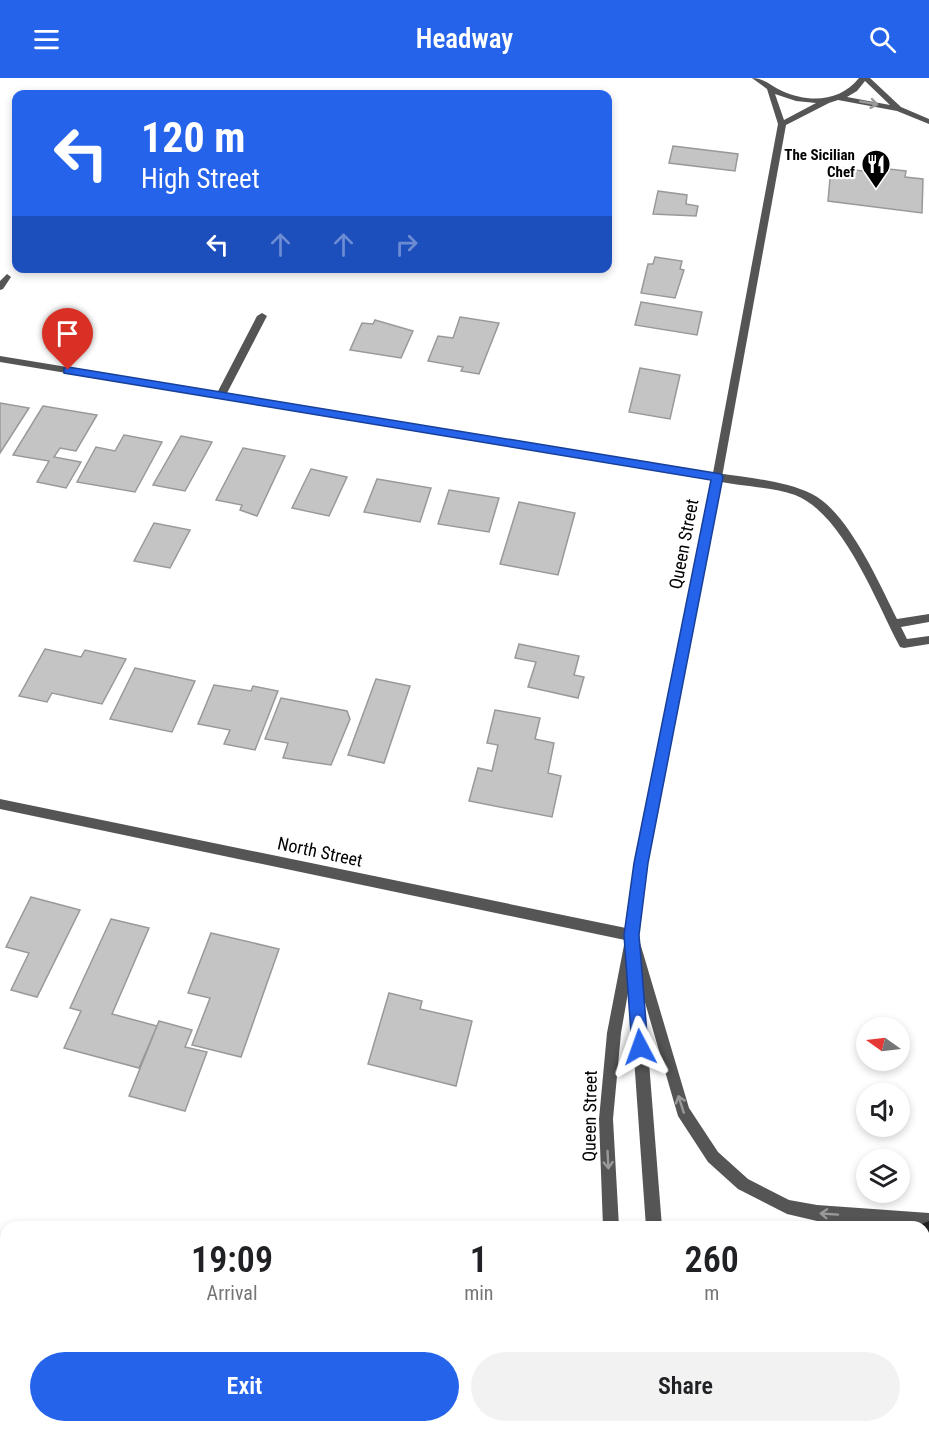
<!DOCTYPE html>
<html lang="en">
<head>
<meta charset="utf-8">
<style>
  body { margin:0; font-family:"Roboto Condensed",sans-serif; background:#f2f2f2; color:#202124; height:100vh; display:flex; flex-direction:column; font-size:22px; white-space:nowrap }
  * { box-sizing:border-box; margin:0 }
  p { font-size:20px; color:#757577 }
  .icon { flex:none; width:33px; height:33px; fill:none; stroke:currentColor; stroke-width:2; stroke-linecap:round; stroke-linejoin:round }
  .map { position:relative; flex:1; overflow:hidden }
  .sheet { position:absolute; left:0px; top:1143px; width:930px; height:212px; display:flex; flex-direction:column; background:#fff; border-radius:18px 18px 0 0; box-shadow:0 3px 9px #0003 }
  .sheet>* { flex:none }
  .top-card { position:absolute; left:12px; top:12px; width:600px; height:183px; border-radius:12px; box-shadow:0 3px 9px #0003; background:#2563eb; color:#fff; overflow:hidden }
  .needle { width:39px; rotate:284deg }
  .tools { position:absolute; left:856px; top:939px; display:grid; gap:12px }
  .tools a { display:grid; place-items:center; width:54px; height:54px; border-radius:50%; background:#fff; box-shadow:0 3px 9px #0003; font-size:30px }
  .pin { position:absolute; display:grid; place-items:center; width:51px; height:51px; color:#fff; margin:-62px -26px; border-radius:50% 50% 50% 0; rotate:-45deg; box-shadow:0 0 6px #0007 }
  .pin .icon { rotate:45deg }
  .me { position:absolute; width:66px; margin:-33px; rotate:356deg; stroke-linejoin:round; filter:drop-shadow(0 0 4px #0008) }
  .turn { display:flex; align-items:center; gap:21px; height:126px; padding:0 30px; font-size:27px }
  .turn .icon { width:78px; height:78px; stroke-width:2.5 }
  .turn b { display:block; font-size:42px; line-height:51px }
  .lanes { display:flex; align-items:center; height:57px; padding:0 30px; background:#0003; justify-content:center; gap:30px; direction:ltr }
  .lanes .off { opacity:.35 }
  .eta { display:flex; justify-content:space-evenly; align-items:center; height:102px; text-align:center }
  .eta b { font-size:36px; font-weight:600; line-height:42px }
  .primary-button { display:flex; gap:12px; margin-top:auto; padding:12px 30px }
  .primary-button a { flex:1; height:69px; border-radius:36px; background:#2563eb; color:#fff; font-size:24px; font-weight:600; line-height:69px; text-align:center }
  .primary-button a+a { background:#f2f2f2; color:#202124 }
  header { display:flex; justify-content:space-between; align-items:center; height:78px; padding:0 30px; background:#2563eb; color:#fff; font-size:27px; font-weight:600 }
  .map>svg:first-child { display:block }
  .building { fill:#c4c4c4; stroke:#999; stroke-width:1.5 }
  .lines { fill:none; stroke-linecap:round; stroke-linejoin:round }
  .path { stroke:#777; stroke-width:4.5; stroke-dasharray:1.5 4; stroke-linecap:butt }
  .lane { fill:#555; fill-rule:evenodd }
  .street { fill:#555; fill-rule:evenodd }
  .secondary { fill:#222; fill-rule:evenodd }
  .highway { fill:#000; fill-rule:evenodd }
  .oneway { stroke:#999 }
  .route { fill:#2563eb; stroke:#184099; stroke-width:1.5 }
  .labels { text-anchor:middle; stroke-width:4.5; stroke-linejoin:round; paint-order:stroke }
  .far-poi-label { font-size:15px; font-weight:bold; fill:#000; stroke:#fff; text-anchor:end }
  .street-label { font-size:18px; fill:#000; stroke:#fff }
</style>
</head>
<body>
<header><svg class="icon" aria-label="menu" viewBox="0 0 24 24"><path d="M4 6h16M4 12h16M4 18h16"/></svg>Headway<svg class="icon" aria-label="search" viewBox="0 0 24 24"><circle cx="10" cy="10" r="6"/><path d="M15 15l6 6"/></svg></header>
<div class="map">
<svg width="929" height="1354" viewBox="0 0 929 1354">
  <rect width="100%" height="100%" fill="#fff"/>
  <!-- building -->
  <path class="building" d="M673,68l65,8 -3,17 -66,-8z
    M831,89l48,6 1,-5 26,3 -1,6 18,2 -1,34 -94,-12z
    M658,113l29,4 -1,9 12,2 -2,10 -43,-2z
    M655,179l27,4 -2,8 4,1 -9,28 -34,-5 7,-29h5z
    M641,224l61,10 -5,23 -62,-10z
    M460,239l39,6 -20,51 -18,-3 2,-4 -35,-6 10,-25 15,2z
    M375,242l38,11 -12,27 -51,-8 12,-27 11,1z
    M640,290l40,7 -10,44 -41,-7z
    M0,325l29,5 -29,45z
    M43,328l54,9 -21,36 -16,-3 -6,9 27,5 -15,26 -29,-6 12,-21 -36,-6z
    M124,357l38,7 -27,50 -58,-10 19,-35 19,4z
    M181,358l31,6 -27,49 -32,-6z
    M243,370l42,8 -28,60 -17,-6 2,-5 -26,-5z
    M311,391l36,8 -18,39 -37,-8z
    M377,401l54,9 -11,34 -56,-10z
    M449,412l50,8 -10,34 -51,-8z
    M519,424l56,11 -17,62 -58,-11z
    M154,445l36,7 -20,38 -36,-7z
    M519,566l60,12 -5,19 10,2 -6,21 -50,-11 8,-25 -21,-4z
    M45,571l36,8 4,-7 41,9 -24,45 -50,-11 -5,9 -28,-6z
    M135,590l60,13 -23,51 -62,-13z
    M376,601l34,7 -26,77 -36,-8z
    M214,607l37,6 2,-5 25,5 -23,59 -31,-6 6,-14 -32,-6z
    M281,620l66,13 3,8 -19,46 -48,-7 5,-15 -23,-4z
    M495,632l45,8 -5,21 19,4 -6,30 13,3 -9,41 -83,-16 9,-33 14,3 6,-26 -11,-2z
    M31,819l49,13 -43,87 -26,-7 18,-37 -23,-6z
    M111,841l38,9 -37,86 45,12 -18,42 -75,-20 17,-37 -11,-3z
    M211,855l68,16 -38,108 -49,-12 18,-47 -22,-5z
    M389,915l33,8 -2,8 52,12 -16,65 -88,-22z
    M159,943l33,9 -7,17 22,5 -22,59 -56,-15z"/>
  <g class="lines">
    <!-- path -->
    <path class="path" d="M741,1149l11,-4"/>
    <!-- lane -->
    <path class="lane" d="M7,196l4,3 -8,12 -3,1v-9z
      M262,235l5,3 -41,79 -5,3 -3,-1 -2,-2 41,-79z
      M717,395c31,5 66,7 95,21 36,18 67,89 85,125l32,-5v8l-28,5 6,12 22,-3v8l-25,4 -4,-1c-23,-43 -57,-134 -105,-152 -26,-9 -55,-8 -82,-15l-1,-3z"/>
    <!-- street -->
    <path class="street" d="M752,0c12,0 19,8 30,13 27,12 58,11 77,-13h11l31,29 28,12v5l-32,-13 -59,-11 -9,3 -43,22 -64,352 -75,386 -9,73 51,172 29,44 30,27 41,21 28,5 112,8v16l-112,-8 -30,-7 -49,-25 -30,-27 -30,-46 -34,-117 18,228h-16l-17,-240 -8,46 -8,86 6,108h-16l-4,-108 8,-86 18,-93 -625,-131v-10l626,129 9,-65 76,-383 -711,-118v-6l713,117 65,-349 -11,-35zM865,3l25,24 -43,-8 10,-6zM775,16l21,7 20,2 -32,17z"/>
    <!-- secondary -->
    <path class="secondary" d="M929,1143v16l-5,1v-11h-6l1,-2z
      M929,1227v16l-5,2v-16z
      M381,1348h27l-3,6h-26z
      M626,1348h25l-3,6h-24z"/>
    <!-- highway -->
    <path class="highway" d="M672,1348h24l2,6h-24z"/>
  </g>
  <!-- one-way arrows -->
  <defs><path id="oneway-shaft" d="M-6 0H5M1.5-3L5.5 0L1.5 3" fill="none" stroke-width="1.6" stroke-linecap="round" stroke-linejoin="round" transform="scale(1.5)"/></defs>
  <g class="oneway">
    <use href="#oneway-shaft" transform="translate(869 25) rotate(10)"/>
    <use href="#oneway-shaft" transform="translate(681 1026) rotate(-108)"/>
    <use href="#oneway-shaft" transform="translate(608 1082) rotate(87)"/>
    <use href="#oneway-shaft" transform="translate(829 1136) rotate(-176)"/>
  </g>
  <!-- route -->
  <path class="route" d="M68,289l653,107 2,3 -75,386 -9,72 9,112 -2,6 -6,2 -6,-2 -2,-6 -8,-112 10,-72 77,-383 -647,-107v-5z"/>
  <!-- icons -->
  <defs>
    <g id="restaurant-pin" transform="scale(1.5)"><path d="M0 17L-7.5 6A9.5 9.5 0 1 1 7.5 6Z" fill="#000" stroke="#fff"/><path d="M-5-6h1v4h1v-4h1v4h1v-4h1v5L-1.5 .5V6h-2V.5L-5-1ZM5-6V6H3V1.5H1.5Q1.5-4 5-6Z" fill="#fff"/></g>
  </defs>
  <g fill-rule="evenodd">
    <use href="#restaurant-pin" x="876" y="86"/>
  </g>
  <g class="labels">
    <!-- far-poi labels -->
    <g class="far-poi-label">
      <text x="855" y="82">The Sicilian<tspan x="855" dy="17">Chef</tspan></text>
    </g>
    <!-- street labels -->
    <g class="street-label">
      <text transform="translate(684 466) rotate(-79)" y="6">Queen Street</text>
      <text transform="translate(320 774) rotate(12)" y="6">North Street</text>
      <text transform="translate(590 1038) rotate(-89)" y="6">Queen Street</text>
    </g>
  </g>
</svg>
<div class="tools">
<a><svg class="needle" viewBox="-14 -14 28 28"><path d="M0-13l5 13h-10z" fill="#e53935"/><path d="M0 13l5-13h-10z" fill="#757577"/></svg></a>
<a><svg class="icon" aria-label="sound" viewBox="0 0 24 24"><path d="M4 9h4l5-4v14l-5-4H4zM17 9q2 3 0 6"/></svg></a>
<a><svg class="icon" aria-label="layers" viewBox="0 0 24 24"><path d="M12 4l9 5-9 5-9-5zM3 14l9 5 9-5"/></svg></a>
</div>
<div class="pin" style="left:68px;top:292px;background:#d93025"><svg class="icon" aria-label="arrive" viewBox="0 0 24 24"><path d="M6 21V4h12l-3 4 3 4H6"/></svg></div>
<svg class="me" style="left:640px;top:969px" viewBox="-20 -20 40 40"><path d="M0-17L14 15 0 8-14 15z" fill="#2563eb" stroke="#fff" stroke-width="4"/></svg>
<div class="top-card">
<div class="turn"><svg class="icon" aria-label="left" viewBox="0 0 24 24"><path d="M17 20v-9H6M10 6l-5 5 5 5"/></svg><div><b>120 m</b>High Street</div></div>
<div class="lanes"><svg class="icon" aria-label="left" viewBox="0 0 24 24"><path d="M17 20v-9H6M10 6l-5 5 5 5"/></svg><svg class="icon off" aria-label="ahead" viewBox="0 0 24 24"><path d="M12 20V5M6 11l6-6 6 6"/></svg><svg class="icon off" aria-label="ahead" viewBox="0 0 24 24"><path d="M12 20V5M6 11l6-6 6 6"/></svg><svg class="icon off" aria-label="right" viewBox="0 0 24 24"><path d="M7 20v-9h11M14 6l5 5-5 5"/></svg></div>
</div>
<section class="sheet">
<div class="eta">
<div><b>19:09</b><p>Arrival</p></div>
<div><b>1</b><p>min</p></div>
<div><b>260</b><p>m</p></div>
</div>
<div class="primary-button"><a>Exit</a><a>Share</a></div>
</section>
</div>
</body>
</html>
